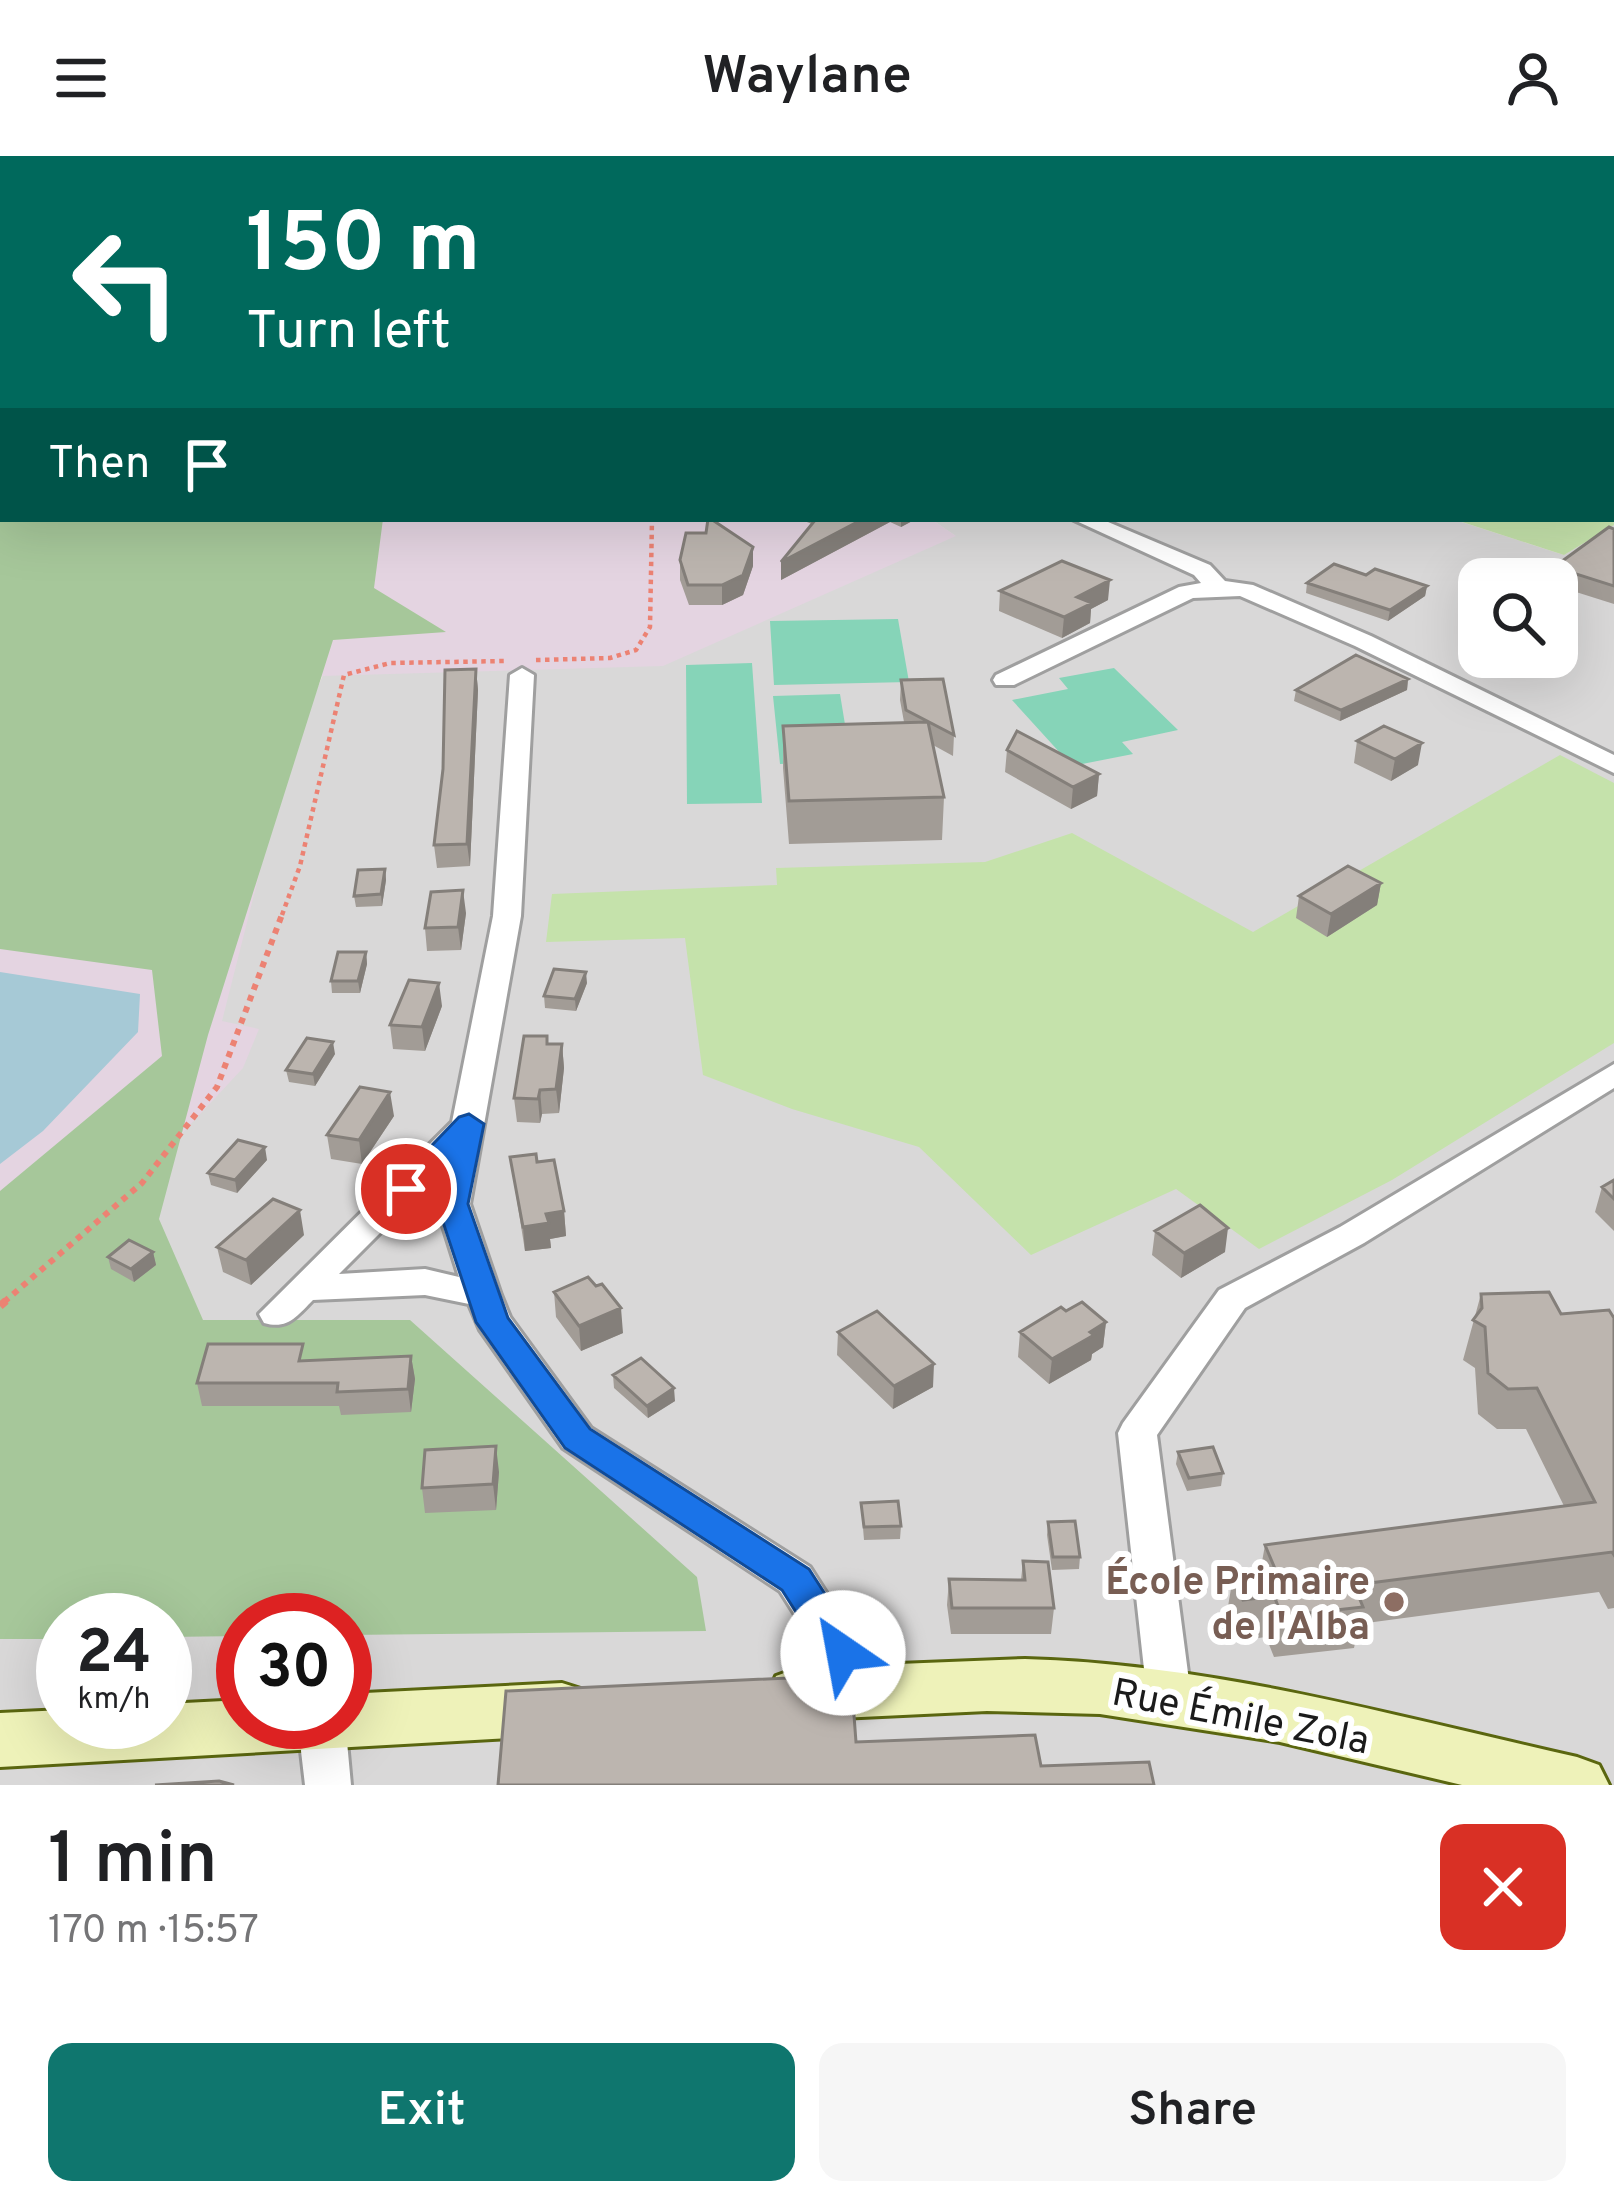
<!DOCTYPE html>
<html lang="en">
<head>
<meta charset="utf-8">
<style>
  body { margin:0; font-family:Overpass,sans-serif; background:#f6f6f6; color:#202124; height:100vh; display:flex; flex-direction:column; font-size:45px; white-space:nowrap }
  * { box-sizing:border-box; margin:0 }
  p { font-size:39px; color:#757577 }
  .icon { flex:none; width:66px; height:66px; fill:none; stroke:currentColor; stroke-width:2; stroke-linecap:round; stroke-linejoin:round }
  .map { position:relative; height:1629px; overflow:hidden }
  .sheet { display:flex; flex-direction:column; background:#fff; flex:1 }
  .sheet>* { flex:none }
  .banner { position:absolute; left:0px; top:0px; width:1614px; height:366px; box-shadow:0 12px 48px #0002; background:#00695c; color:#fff; overflow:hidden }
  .tools { position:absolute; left:1458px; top:402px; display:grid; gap:24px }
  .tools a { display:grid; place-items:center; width:120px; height:120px; border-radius:24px; background:#fff; box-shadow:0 12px 48px #0002; font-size:60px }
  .speed { position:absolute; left:36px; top:1437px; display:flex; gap:24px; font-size:60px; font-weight:700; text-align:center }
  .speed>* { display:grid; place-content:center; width:156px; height:156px; border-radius:50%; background:#fff; box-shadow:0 12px 48px #0002; line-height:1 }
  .speed small { font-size:30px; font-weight:400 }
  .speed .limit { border:18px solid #d22; background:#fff; color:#111 }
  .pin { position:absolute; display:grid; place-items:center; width:102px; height:102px; color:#fff; margin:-51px; border:6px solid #fff; border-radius:50%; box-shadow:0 3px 12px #0007 }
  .me { position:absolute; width:132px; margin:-66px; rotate:327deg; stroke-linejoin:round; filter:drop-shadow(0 0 9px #0008) }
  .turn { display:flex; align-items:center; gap:42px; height:252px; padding:0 48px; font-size:54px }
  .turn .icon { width:156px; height:156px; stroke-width:2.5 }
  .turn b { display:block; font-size:84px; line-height:102px }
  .then { display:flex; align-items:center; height:114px; padding:0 48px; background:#0003; gap:24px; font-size:45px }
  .round { display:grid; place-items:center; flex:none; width:126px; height:126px; border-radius:24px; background:#f6f6f6 }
  .summary { display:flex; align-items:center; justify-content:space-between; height:204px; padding:0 48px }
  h1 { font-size:72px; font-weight:600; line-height:90px }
  .action { display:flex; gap:24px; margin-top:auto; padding:24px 48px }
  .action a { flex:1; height:138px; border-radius:24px; background:#0f766e; color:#fff; font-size:48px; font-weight:600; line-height:138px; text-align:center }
  .action a+a { background:#f6f6f6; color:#202124 }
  header { display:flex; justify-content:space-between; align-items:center; height:156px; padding:0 48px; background:#fff; font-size:54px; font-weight:600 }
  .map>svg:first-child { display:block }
  .residential { fill:#d9d8d8; fill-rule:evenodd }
  .industrial { fill:#e4d4e1 }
  .grass { fill:#c5e2ab }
  .forest { fill:#a6c79a }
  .pitch { fill:#86d4b8 }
  .water { fill:#a6c9d6 }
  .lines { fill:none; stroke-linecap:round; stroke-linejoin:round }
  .lane-casing { stroke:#9f9f9f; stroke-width:6 }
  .street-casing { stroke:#9f9f9f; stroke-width:6 }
  .secondary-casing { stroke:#5a660f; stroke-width:6 }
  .path-far2 { stroke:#ec8273; stroke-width:4.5; stroke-dasharray:4.5 4.5; stroke-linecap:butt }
  .path-far1 { stroke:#ec8273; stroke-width:6; stroke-dasharray:6 6; stroke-linecap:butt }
  .path { stroke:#ec8273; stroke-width:8; stroke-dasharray:8 8; stroke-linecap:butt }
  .lane { fill:#fff; fill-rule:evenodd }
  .street { fill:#fff; fill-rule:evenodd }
  .secondary { fill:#eef2b9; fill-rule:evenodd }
  .wall { fill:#a29c96 }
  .shaded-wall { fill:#847f7a }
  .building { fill:#bcb5af; stroke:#847f7a; stroke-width:3 }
  .route { fill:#1a73e8; stroke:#114b97; stroke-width:3 }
  .education-dot { fill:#8d6e63; stroke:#fff; stroke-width:4.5 }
  .labels { text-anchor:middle; stroke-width:12; stroke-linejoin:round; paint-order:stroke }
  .near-education-label { font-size:39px; font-weight:bold; fill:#785e54; stroke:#fff; text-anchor:end }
  .near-street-label { font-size:39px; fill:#1b1b1b; stroke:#fff }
</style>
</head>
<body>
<header><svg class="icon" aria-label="menu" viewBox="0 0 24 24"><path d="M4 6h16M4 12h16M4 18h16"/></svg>Waylane<svg class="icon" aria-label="person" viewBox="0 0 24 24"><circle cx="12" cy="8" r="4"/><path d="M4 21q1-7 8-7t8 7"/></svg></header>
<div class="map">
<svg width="1614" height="1629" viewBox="0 0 1614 1629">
  <rect width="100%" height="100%" fill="#ece9e1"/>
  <!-- residential -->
  <path class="residential" d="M931,363h521l112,36 50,-30v1260h-1614v-529l145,-158 180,-428 629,-135zM1479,423h78v78h-78zM63,1464h102v102h-102zM243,1464h102v102h-102z"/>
  <!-- industrial -->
  <path class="industrial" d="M0,92l3,271h928l25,17 -293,130 -341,10 -32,77 -68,268 37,8 -16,39 -243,261z"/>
  <!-- grass -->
  <path class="grass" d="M1611,284l3,85 -50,30 -111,-36h158z
    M1560,599l54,28v260l-222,137 -133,69 -83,-60 -145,66 -112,-108 -127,-38 -89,-34 -18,-137 -139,4 6,-48 225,-9 -1,-17 209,-6 87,-29 181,99z"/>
  <!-- forest -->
  <path class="forest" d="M0,296l3,67h380l-9,69 72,44 -113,8 -125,395 -49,184 44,101h207l287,257 9,54 -361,4v-15h-102v16l-78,1v-17h-102v19h-63v-448l162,-135 -10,-86 -152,-21z"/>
  <!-- pitch -->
  <path class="pitch" d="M898,463l11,63 -135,3 -4,-64z
    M752,507l10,140 -75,1 -1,-139z
    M1114,512l64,62 -56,12 11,12 -61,12 -60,-66 56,-11 -9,-11z
    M840,538l11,67 -71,3 -7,-68z"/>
  <!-- water -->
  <path class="water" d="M0,0h761l25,3h-783v89z
    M0,816l140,22 -2,38 -95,99 -43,33z"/>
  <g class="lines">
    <!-- lane casing -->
    <g class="lane-casing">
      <path id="lane" d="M0,124l3,1v6l-3,-1z
        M0,175h3v6h-3z"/>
    </g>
    <!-- street casing -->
    <g class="street-casing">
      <path id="street" d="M1072,363h29l109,46 15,16 28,4 118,51 243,119v18l-259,-127 -115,-50 -47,2 -179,87h-18l-3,-5 3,-5 183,-88 22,-4 -7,-8z
        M522,512l12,7 -13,241 -51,288 31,91 9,22 81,111 219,139 78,123 -7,13 -15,5 -15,-5 -71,-112 -217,-143 -83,-118 -11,-26 -44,-9 -112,5c-16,16 -25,30 -49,23l-5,-9 193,-192 41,-206 17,-241zM443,1014l-7,34 23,73 -34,-8 -86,5z
        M1614,908v24l-250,155 -119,65 -88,127 34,261 -7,13 -15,6 -15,-6 -7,-13 -29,-263 5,-10 96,-133 121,-63z
        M345,1564l6,65h-46l-4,-34 3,-29z"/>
    </g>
    <!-- secondary casing -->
    <g class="secondary-casing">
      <path id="secondary" d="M1025,1503c188,5 369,57 552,98l22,8 10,20h-147l-182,-43 -180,-28 -113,-3 -189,9 -22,-8 -8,-18 8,-18 22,-8z
        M562,1527l22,7 9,19 -9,19 -22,7 -562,32v-54l63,-3v12h102v-18l78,-4v22h102v-28z"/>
    </g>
    <!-- path-far2 -->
    <path class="path-far2" d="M536,504l74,-2 26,-8 14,-23 2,-108
      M282,759l18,-49 44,-191 46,-12 115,-2"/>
    <!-- path-far1 -->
    <path class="path-far1" d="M4,1146l138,-119 75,-96 66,-175"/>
    <!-- path -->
    <path class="path" d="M0,1150l8,-7"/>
    <!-- lane -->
    <use href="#lane" class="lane"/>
    <!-- street -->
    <use href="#street" class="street"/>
    <!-- secondary -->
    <use href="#secondary" class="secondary"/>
  </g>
  <!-- wall -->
  <path class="wall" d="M799,363h117l-15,8 -11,-5 -109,58 31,-56z
    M1614,373v75l-57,-18v-7h-5l2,-12z
    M753,391v19l-10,29 -21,10h-33l-9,-25v-20z
    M1366,419l61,11 -2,10 -37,25 -82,-28 1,-10z
    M1000,435l108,9 -17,9 -1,14 -28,15 -63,-27z
    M1485,501h57l-30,19 -29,-11z
    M476,513l2,21 -8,176 -33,2 -3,-23z
    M1408,523l-1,11 -67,31 -46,-20 2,-11z
    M901,524l53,55 -1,21 -20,-11 11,52 -2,43 -153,4 -6,-76v-42l121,-4 -4,-22z
    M1357,585l61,24 -27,16 -37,-18z
    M1007,594l92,24 -2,22 -26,13 -66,-37z
    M385,713l1,11 -4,26 -26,1 -2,-11z
    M1381,727l-4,22 -50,32 -31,-19 3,-22z
    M466,757l-5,37 -34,1 -2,-23z
    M366,796l1,12 -7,29h-28l-1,-12z
    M587,827l-11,28 -31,-3 -1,-12z
    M442,850l-17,45 -32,-2 -3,-24z
    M547,880l1,8h14l2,24 -5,45 -17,1 -2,9 -23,-1 -3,-24z
    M335,898l-20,32 -26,-4 -3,-12z
    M394,960l-32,48 -31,-5 -4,-24z
    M510,1001l27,5 27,49 2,25 -16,3 1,9 -26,3z
    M267,1004l-30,33 -26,-8 -3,-12z
    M1614,1024v51l-19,-19 7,-25z
    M1155,1075l70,21 -44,26 -29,-23z
    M304,1079l-53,50 -28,-13 -6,-25z
    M153,1096l3,13 -22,17 -23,-13 -3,-12z
    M554,1136l69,41 -42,18 -25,-34z
    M1481,1138l80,20 53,4v290l-6,1 -9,-17 -240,32 -5,24 -80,9 -8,-20 -30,4 -10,-23 7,-41 27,-4 5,-28 299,-39 -38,-77h-29l-19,-15 -3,-46 -12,-8z
    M1066,1155l40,11 -3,25 -11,7 -1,6 -42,24 -31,-27 2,-25z
    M838,1176l95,55 -40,22 -56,-54z
    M411,1200l4,23 -4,33 -70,3 -2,-9h-137l-5,-23 109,-22z
    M613,1219l62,26 -27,17 -34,-30z
    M1178,1296l45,21 -2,13 -34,5 -11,-27z
    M499,1316l-3,38 -71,3 -3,-25z
    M861,1347l40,23 -1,13 -36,1z
    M1048,1366l32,35 -1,12 -27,1 -5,-35z
    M1023,1405l31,47 -3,26h-100l-4,-29 2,-26 72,1z"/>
  <!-- shaded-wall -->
  <path class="shaded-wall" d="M863,363h27v3l-109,58v-18z
    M901,363h15l-15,8z
    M753,391v19l-10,29 -21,10v-20z
    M1110,424l-2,20 -17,9 -1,14 -28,15 2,-21 13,-20z
    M1427,430l-2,10 -37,25 2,-11z
    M1516,501h26l-30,19z
    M476,513l2,21 -8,176 -3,-22z
    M1408,523l-1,11 -67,31 1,-11z
    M1422,587l-4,22 -27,16 4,-22z
    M1099,618l-2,22 -26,13 2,-22z
    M385,713l1,11 -4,26 -1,-12z
    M1381,727l-4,22 -50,32 4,-23z
    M463,734l3,23 -5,37 -3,-23z
    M366,796l1,12 -7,29 -2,-12z
    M586,816l1,11 -11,28 -1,-12z
    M439,827l3,23 -17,45 -3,-24z
    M333,886l2,12 -20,32 -2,-12z
    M562,888l2,24 -5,45 -3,-24z
    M540,934l2,24 -2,9 -2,-24z
    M390,936l4,24 -32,48 -3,-24z
    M265,991l2,13 -30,33 -2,-13z
    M300,1054l4,25 -53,50 -5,-25z
    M564,1055l2,25 -16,3 1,9 -26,3 -2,-24 23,-13z
    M1228,1072l-3,24 -44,26 3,-25z
    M153,1096l3,13 -22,17 -3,-13z
    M621,1152l2,25 -42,18 -2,-25z
    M1106,1166l-3,25 -11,7 -1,6 -42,24 3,-25z
    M411,1200l4,23 -4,33 -3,-23z
    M934,1208l-1,23 -40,22 1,-23z
    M674,1232l1,13 -27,17 -1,-12z
    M496,1290l3,26 -3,38 -3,-26z"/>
  <!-- building -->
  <path class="building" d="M708,363h3l42,28 -10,28 -21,10h-34l-8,-25 6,-27h20z
    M816,363h47l-82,43z
    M1609,371l5,2v57l-60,-19z
    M1062,405l48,19 -33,17 15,6 -28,14 -64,-26z
    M1334,408l32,11 9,-6 52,17 -37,24 -83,-27z
    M1356,499l52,24 -67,31 -45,-20z
    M476,513l-9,175 -33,1 9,-76 2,-99z
    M943,523l11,56 -48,-25 -5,-30z
    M928,566l16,75 -155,4 -6,-75z
    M1384,570l38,17 -27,16 -38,-18z
    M1017,575l82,43 -26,13 -66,-37z
    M1348,710l33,17 -50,31 -32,-18z
    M385,713l-4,25 -27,2 4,-26z
    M463,734l-5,37 -33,1 6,-36z
    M338,796h28l-8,29h-27z
    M554,813l32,3 -11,27 -31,-3z
    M409,824l30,3 -17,44 -32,-2z
    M524,880h23v8h15l-6,45 -16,1 -2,9 -24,-1z
    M307,882l26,4 -20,32 -27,-4z
    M360,931l30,5 -31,48 -32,-5z
    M238,984l27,7 -30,33 -27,-7z
    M536,998l1,8 17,-2 10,51 -18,3 3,9 -26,4 -13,-70z
    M1614,1024v19l-12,-12z
    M273,1043l27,11 -54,50 -29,-13z
    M1200,1049l28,23 -44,25 -29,-22z
    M129,1084l24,12 -22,17 -23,-12z
    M588,1121l8,9 6,-2 19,24 -42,18 -25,-34z
    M1549,1136l12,22 48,-4 5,8v237l-2,-3 -258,33 9,22 -81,9 -8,-20 -31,4 -10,-23 43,-6 -11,-26 330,-43 -58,-114 -29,1 -20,-16 -3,-46 -12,-7 9,-12 -1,-14z
    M1082,1146l24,20 -16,10 4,3 -42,24 -32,-27 41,-25 5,4z
    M877,1155l57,53 -40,22 -56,-54z
    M208,1188h95l-4,17 112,-5 -3,33 -71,3 1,-9h-141z
    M641,1202l33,30 -27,18 -34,-31z
    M496,1290l-3,38 -71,4 3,-38z
    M1213,1291l10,26 -34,5 -11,-26z
    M898,1345l3,25 -37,1 -3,-24z
    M1075,1365l5,36h-27l-5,-35z
    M1023,1405l25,1 6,46h-102l-3,-29 76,1z
    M851,1519l5,67 179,-7 6,31 108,-4 5,23h-656l8,-94z
    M219,1625l15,4h-79z"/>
  <!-- route -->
  <path class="route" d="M469,958l15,10 -16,80 40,114 82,111 219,140 47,73 6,11 -6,11 -13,5 -14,-5 -47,-74 -217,-142 -89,-126 -39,-118 8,-37 -28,29h-22l-5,-7 69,-72z"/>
  <!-- markers -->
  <circle class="education-dot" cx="1394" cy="1446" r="12"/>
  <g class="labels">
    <!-- near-education labels -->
    <g class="near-education-label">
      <text x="1370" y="1438">École Primaire<tspan x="1370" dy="45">de l'Alba</tspan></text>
    </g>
    <!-- near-street labels -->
    <g class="near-street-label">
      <text transform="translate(1241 1559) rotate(11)" y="14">Rue Émile Zola</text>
    </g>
  </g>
</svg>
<div class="tools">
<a><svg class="icon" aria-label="search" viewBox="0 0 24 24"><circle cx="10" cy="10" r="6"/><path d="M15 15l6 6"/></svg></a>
</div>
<div class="speed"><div>24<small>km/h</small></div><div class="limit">30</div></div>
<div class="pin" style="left:406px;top:1033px;background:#d93025"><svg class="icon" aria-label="arrive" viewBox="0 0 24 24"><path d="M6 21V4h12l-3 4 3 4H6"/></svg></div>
<svg class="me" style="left:843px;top:1497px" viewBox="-20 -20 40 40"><circle r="19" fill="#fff"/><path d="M0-13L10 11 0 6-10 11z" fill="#1a73e8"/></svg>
<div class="banner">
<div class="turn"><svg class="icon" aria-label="left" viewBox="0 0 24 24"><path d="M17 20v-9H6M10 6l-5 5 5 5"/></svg><div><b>150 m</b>Turn left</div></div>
<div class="then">Then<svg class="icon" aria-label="arrive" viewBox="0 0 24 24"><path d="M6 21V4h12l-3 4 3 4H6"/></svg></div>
</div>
</div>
<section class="sheet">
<div class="summary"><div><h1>1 min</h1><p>170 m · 15:57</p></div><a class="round" style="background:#d93025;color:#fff"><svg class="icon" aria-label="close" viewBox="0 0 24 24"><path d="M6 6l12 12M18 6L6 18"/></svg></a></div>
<div class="action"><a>Exit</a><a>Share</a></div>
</section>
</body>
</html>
